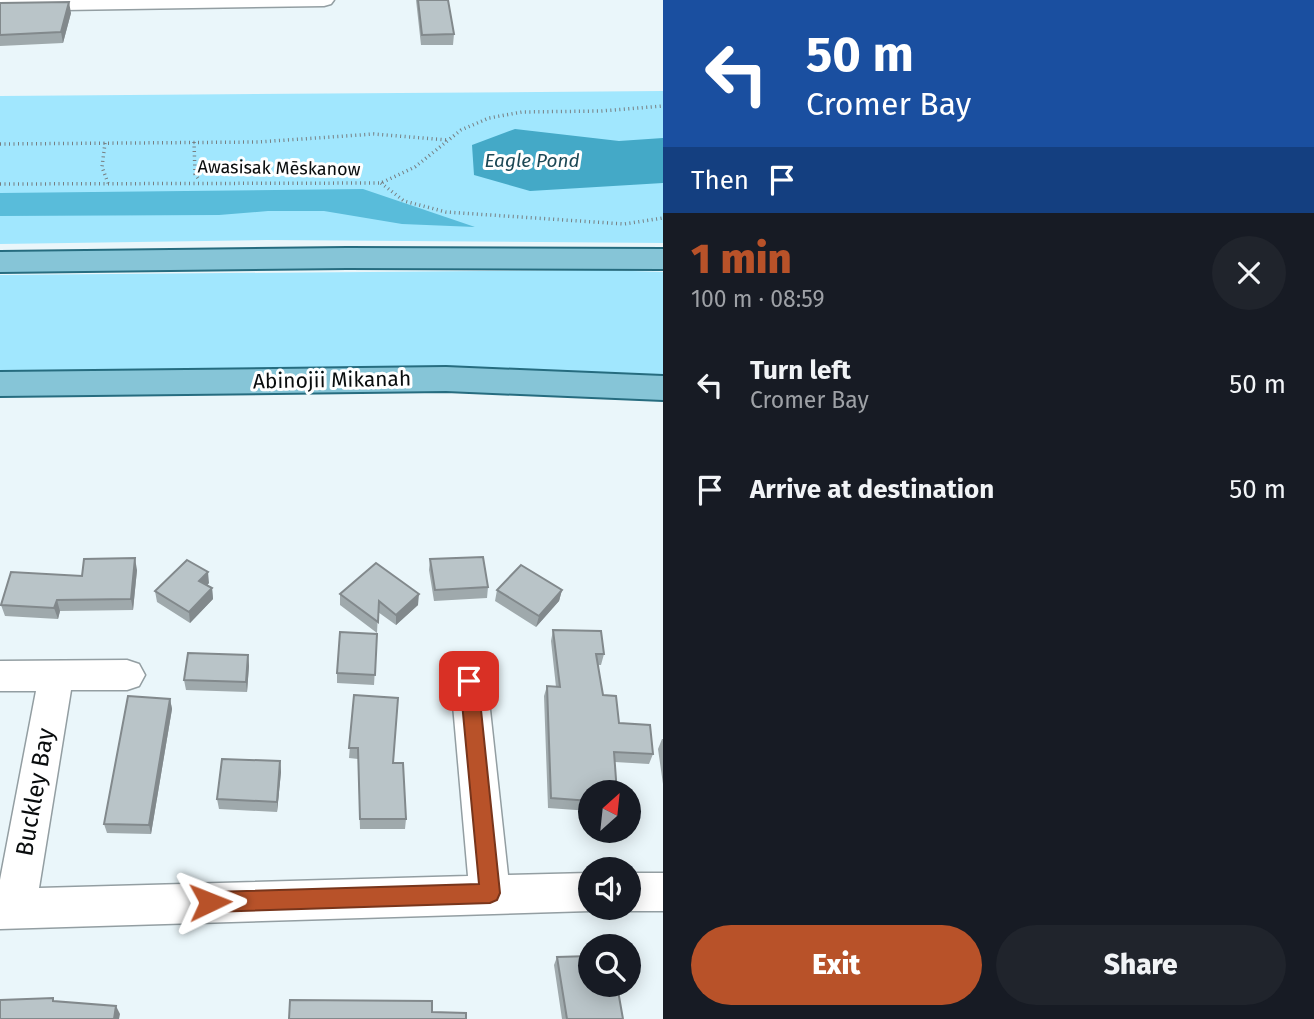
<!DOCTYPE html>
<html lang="en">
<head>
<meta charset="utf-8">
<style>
  body { margin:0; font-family:"Fira Sans",sans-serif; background:#20242c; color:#f1f3f6; height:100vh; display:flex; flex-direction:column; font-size:26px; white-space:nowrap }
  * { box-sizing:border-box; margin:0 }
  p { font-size:23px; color:#9ea1a6 }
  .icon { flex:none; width:38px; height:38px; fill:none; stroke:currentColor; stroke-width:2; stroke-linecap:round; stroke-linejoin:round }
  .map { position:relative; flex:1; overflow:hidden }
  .side { display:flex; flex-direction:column; background:#171b24; width:651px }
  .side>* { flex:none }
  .hud { background:#1a4fa0; color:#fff; overflow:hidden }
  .needle { width:46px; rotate:27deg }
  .tools { position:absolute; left:578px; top:780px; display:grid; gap:14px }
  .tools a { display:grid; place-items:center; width:63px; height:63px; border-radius:50%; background:#171b24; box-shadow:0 4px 18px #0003; font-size:35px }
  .pin { position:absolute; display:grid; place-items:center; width:60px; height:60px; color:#fff; margin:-30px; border-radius:14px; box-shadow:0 4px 10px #0006 }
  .me { position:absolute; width:77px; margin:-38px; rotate:88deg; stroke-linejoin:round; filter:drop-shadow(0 0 5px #0008) }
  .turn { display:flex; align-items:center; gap:24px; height:147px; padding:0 28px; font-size:32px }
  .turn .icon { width:91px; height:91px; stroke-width:2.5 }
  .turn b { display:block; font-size:49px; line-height:60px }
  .then { display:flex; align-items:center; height:66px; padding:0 28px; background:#0003; gap:14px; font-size:26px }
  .round { display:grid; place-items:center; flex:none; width:74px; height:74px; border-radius:37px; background:#20242c }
  .summary { display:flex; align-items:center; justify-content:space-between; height:119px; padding:0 28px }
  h1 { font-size:42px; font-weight:800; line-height:52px; color:#b85229 }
  .action { display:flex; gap:14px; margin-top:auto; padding:14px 28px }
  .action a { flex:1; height:80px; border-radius:42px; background:#b85229; color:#fff; font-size:28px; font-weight:800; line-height:80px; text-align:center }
  .action a+a { background:#20242c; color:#f1f3f6 }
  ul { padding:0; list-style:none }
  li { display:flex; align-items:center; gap:21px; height:105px; padding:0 28px }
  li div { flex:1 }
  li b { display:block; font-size:26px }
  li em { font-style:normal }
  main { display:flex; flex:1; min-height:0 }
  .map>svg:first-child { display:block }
  .green { fill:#a1e7fe }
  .forest { fill:#59bcda }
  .water { fill:#44a9c7 }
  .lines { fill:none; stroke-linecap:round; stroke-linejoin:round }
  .street-casing { stroke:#939ea2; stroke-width:3 }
  .primary-casing { stroke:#266c7f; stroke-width:4 }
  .path { stroke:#777e81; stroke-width:3.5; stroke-dasharray:1 3.5; stroke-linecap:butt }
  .street { fill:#fff; fill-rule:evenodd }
  .primary { fill:#86c5d7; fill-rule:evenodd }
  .wall { fill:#9fa9ac }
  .shaded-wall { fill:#82898c }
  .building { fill:#b9c4c8; stroke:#82898c; stroke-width:2 }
  .route { fill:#b85229; stroke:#78351b; stroke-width:2 }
  .labels { text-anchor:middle; stroke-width:6; stroke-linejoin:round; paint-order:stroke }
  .far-street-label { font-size:18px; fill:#090c0d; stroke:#fff }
  .far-water-label { font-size:19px; font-style:italic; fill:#1c4855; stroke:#fff }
  .street-label { font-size:21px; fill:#090c0d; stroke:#fff }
  .near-street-label { font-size:24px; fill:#090c0d; stroke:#fff }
</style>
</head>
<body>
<main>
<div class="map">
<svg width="663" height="1019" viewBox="0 0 663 1019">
  <rect width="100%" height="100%" fill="#eaf6fa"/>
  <!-- green -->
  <path class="green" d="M663,91v152l-396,-3 -267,4v-148z
    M601,270l62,2v107l-663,-4v-100z"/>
  <!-- forest -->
  <path class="forest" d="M363,189l112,38 -73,-3 -78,-13h-56l-49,4 -219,1v-23z"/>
  <!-- water -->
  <path class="water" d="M515,129l104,12 44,-3v45l-133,8 -56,-16 -2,-30z"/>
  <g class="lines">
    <!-- street casing -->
    <g class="street-casing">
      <path id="street" d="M0,0h334l-3,4 -7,2 -324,5z
        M127,660l12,4 6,11 -6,11 -12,4h-56l-32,198 429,-12 -17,-194 5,-11 13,-4 13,4 5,11 21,193 82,-2v35h8l-8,3 -590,18v-49l36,-189h-36v-30z
        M628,873h35v38h-35l-8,-3h8z"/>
    </g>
    <!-- primary casing -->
    <g class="primary-casing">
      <path id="primary" d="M347,248l316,1v20l-316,-1 -347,4v-20z
        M446,367l217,9v24l-217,-9 -446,5v-24z"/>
    </g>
    <!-- path -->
    <path class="path" d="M194,142l1,32 5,7
      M105,143l-3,24 6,16
      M0,144l258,-2 116,-8 73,6
      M381,183l23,18 42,11 178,12 39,-6
      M0,184l381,-1 34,-16 46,-37 28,-12 33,-6 79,-1 62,-5"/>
    <!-- street -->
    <use href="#street" class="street"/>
    <!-- primary -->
    <use href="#primary" class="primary"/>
  </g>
  <!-- wall -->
  <path class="wall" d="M416,0h32l6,34 -1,11h-32z
    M0,3l71,10 -8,30 -63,3z
    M430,559l58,28 -1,11 -53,3 -5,-31z
    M137,570l-4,40 -73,1 -2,8 -53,-3 -4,-11 81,-29z
    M209,583l-2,2 5,3 1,11 -23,24 -33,-21 -2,-11z
    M497,590h65l-3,11 -23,26 -41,-26z
    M340,594l78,11 -22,20 -18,-13 -1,21 -37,-28z
    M553,630l51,24 -3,11h-3l5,30 16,28 34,31 -4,10 -34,-2 -25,31v18l-42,-3 -4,-112 3,-10 9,1 -5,-46z
    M377,634l-3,51 -37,-2v-10z
    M248,655l1,11 -2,26 -61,-2 -2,-10z
    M354,695l39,68 13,56 -1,10h-45l-2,-70 -9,-1z
    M170,699l2,10 -21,125 -44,-1 -3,-9z
    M662,739h1v45l-5,-35z
    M280,761l1,11 -4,40 -58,-3 -2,-10z
    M557,957l66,62h-61l-8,-54z"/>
  <!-- shaded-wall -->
  <path class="shaded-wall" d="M69,2l2,11 -8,30 -2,-11z
    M135,558l2,12 -4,40 -2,-11z
    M208,572l1,11 -8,9 -2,-11z
    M212,588l1,11 -23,24 -1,-11z
    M562,590l-3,11 -23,26 3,-11z
    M419,594l-1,11 -22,20v-10z
    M57,600l3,11 -2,8 -4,-11z
    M248,655l1,11 -2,26 -1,-10z
    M170,699l2,10 -21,125 -2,-9z
    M280,761l1,11 -4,40v-10z
    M116,1006l4,8 -1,5h-5z"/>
  <!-- building -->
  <path class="building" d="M418,0h30l6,34 -32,1z
    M69,2l-8,30 -61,3v-32z
    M483,557l5,30 -53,3 -5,-31z
    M135,558l-4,41 -74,1 -3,8 -53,-3 10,-33 71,4 2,-17z
    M187,560l21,12 -9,9 13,7 -23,24 -34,-21z
    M376,563l43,31 -23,21 -17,-14 -1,21 -38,-28z
    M521,565l41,25 -23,26 -42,-26z
    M553,630l48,1 3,23h-8l7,41 13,1 3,27 31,2 3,29 -39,-2 3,41h-27v8l-39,-3 -4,-112 13,1z
    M340,632l37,2 -2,41 -38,-2z
    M188,653l60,2 -2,27 -62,-2z
    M354,695l44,3 -5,65h10l3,56h-46l-2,-71h-9z
    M128,696l42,3 -21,126 -45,-1z
    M222,759l58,2 -3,41 -60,-3z
    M590,956v29h27l6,34h-56l-10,-62z
    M53,998v3l63,5 -2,13h-114v-19z
    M290,1000l142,1v11l34,1v6h-177z"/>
  <!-- route -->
  <path class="route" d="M469,674l7,2 2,5 22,212 -3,7 -7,3 -280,9 -7,-3 -3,-7 3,-7 7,-3 269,-8 -19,-203 3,-5z"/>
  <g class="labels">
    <!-- far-street labels -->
    <g class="far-street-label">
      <text transform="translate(279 168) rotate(1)" y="6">Awasisak Mēskanow</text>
    </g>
    <!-- far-water labels -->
    <g class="far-water-label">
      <text x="532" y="167">Eagle Pond</text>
    </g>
    <!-- street labels -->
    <g class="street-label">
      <text transform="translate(332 380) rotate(-1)" y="7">Abinojii Mikanah</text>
    </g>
    <!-- near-street labels -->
    <g class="near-street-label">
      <text transform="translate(35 792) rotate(-80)" y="8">Buckley Bay</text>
    </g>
  </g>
</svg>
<div class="tools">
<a><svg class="needle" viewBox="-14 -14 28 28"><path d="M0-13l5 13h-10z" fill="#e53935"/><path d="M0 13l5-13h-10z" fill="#9ea1a6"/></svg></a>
<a><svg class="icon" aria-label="sound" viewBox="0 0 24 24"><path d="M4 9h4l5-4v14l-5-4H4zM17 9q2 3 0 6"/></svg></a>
<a><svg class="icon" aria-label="search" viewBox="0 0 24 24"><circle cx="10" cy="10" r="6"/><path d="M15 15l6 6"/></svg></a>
</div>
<div class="pin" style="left:469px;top:681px;background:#d93025"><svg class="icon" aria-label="arrive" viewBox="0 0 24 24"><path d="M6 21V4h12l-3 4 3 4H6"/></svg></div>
<svg class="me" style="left:210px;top:902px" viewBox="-20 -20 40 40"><path d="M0-17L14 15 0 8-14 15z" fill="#b85229" stroke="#fff" stroke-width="4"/></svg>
</div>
<section class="side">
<div class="hud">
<div class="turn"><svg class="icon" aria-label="left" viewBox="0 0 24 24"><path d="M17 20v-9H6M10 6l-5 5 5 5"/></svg><div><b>50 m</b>Cromer Bay</div></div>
<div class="then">Then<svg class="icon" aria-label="arrive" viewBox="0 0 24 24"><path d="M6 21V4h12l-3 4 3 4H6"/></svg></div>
</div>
<div class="summary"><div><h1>1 min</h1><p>100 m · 08:59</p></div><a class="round"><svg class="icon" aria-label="close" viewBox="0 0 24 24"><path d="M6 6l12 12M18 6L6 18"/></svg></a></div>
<ul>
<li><svg class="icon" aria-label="left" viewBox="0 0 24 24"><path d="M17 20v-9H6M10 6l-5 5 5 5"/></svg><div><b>Turn left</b><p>Cromer Bay</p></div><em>50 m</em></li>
<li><svg class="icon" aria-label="arrive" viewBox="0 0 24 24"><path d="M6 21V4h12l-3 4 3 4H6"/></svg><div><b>Arrive at destination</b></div><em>50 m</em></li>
</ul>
<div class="action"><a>Exit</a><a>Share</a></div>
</section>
</main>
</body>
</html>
